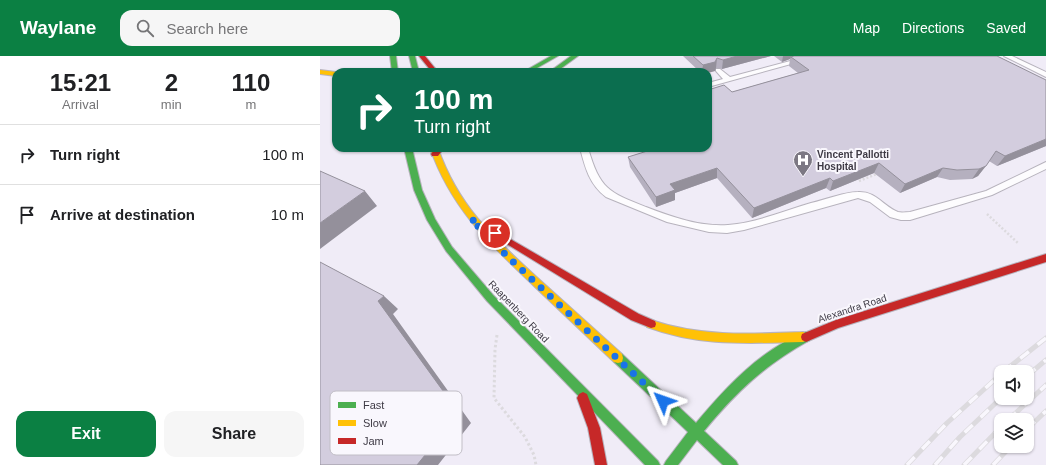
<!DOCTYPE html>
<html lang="en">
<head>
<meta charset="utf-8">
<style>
  body { margin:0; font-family:Helvetica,sans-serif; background:#f6f6f6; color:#202124; height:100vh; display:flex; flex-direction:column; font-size:15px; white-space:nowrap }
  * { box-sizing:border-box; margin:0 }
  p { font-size:13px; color:#757577 }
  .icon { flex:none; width:22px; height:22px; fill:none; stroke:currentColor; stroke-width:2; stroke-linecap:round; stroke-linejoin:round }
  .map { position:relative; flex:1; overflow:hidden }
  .drawer { display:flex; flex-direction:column; background:#fff; width:320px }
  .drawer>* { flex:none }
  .hud { position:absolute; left:12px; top:12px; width:380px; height:84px; border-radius:12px; box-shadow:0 1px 3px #0004; background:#0b6e4f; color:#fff; overflow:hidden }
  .controls { position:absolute; left:674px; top:309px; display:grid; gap:8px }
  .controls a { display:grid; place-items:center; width:40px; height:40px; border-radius:8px; background:#fff; box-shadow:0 1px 3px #0004; font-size:20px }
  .pin { position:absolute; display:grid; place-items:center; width:34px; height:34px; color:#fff; margin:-17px; border:2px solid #fff; border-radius:50%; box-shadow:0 1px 4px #0007 }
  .me { position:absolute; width:44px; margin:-22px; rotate:313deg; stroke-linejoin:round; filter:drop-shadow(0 0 3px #0008) }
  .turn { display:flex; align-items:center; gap:14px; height:84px; padding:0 16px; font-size:18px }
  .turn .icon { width:52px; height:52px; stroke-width:2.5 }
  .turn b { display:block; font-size:28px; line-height:34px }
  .eta { display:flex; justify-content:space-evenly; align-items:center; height:68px; text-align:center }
  .eta b { font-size:24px; font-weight:700; line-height:28px }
  .button { display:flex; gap:8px; margin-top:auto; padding:8px 16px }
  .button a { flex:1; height:46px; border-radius:12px; background:#0b8043; color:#fff; font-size:16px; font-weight:700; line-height:46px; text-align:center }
  .button a+a { background:#f6f6f6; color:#202124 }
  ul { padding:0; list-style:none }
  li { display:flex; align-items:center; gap:12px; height:60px; padding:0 16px; border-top:1px solid #e0e0e0 }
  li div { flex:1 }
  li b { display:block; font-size:15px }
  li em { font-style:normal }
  header { display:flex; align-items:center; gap:24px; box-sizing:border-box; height:56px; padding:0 20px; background:#0b8043; color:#fff }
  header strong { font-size:19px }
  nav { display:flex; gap:22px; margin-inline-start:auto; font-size:14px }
  .search { width:280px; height:36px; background:#f6f6f6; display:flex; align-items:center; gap:10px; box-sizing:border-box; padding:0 14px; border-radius:12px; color:#757577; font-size:15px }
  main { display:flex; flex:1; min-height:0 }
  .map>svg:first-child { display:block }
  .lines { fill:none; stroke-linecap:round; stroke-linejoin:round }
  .lane-casing { stroke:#b7b3bd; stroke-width:2 }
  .fast-casing { stroke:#b7b3bd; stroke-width:2 }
  .slow-casing { stroke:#b7b3bd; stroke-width:2 }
  .jam-casing { stroke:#b7b3bd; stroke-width:2 }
  .path-far1 { stroke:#dcdade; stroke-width:2.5; stroke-dasharray:2 2; stroke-linecap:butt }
  .path { stroke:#dcdade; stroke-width:3; stroke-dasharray:2.5 2.5; stroke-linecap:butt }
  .lane { fill:#fdfcfe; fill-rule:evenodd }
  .fast { fill:#4caf50; fill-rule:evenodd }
  .slow { fill:#ffc107; fill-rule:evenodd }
  .jam { fill:#c62828; fill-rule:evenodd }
  .rail-casing { stroke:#dcdade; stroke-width:5 }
  .rail { stroke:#f9f7fd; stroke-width:3.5; stroke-dasharray:11; stroke-linecap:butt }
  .wall { fill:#b5b0bf }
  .shaded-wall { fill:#94909b }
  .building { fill:#d3cdde; stroke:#94909b }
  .route { stroke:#1a73e8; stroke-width:7; stroke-dasharray:0 12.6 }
  .labels { text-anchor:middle; stroke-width:4; stroke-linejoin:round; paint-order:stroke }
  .poi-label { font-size:10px; font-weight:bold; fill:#3e3a45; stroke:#f9f7fd; text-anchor:start }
  .street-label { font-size:10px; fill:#3e3a45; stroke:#f9f7fd }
  .key { fill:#f9f7fd; stroke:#c1bec6; stroke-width:1 }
  .key-label { font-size:11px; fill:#3e3a45 }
</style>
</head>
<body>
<header>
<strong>Waylane</strong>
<div class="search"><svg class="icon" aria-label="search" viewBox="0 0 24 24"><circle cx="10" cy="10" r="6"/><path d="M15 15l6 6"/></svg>Search here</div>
<nav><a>Map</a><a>Directions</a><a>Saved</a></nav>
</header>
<main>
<section class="drawer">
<div class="eta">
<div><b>15:21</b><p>Arrival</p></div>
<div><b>2</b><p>min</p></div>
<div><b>110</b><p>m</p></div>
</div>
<ul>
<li><svg class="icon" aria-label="right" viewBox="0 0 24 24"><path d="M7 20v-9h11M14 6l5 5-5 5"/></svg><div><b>Turn right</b></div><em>100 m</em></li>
<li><svg class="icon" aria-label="arrive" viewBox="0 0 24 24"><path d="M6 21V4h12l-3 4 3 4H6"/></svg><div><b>Arrive at destination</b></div><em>10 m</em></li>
</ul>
<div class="button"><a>Exit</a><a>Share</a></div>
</section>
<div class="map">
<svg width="726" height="409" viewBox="0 0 726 409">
  <rect width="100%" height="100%" fill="#f0ecf7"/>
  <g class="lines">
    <!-- lane casing -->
    <g class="lane-casing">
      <path id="lane" d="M489,0h11l-112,31v-4l15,-4 -7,-8v-2h4l10,8z
        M684,0h8l34,16v5z
        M260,92h8c12,41 20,44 58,59 26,10 54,20 82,18 28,-2 56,-14 83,-22 14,-3 33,-11 47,-11 18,-1 25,14 40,20 4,1 8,0 12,0l76,-21 60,-29v7l-54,26 -82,25h-9l-11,-3 -20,-15 -12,-4 -114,32 -17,3 -18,-1 -42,-10 -61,-25c-17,-13 -21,-30 -26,-49z"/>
    </g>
    <!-- fast casing -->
    <g class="fast-casing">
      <path id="fast" d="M70,0h6l2,16h-6z
        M89,0h6l4,16h-6z
        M231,0h7l-28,16h-7z
        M251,0h7l-22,16h-7z
        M84,92h8l10,42 13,29 17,28 41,48 165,166 2,4h-15l-158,-164 -41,-50 -19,-31 -13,-30z
        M486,276l4,2 1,3 -1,3c-46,26 -72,50 -106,91l32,30 2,4h-15l-26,-25 -19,25h-14l2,-4 22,-29 -74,-70 -1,-4 1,-4 4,-1 4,1 74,69c30,-36 65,-74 110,-91z"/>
    </g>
    <!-- slow casing -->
    <g class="slow-casing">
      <path id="slow" d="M0,14l16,2v4l-16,-2z
        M110,92h8c21,60 57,91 103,133 27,24 54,49 81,73l1,4 -1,4 -4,1 -4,-1c-26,-25 -53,-50 -79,-75 -46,-44 -83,-77 -105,-139z
        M331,264c50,17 100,14 152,12l4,2 1,3 -1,3 -4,2c-56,1 -102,5 -156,-15l-1,-3 1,-3z"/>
    </g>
    <!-- jam casing -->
    <g class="jam-casing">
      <path id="jam" d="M99,0h6l13,16h-6z
        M116,92h8l-6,8h-6l-1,-2z
        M180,177l139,81 16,7 1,3 -1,3 -4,1 -20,-8 -134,-82 -1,-2z
        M726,198v8l-208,66 -32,14 -4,-2 -1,-3 1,-3 34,-14z
        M263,336l4,2 13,34 7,37h-12l-7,-37 -11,-30 2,-4z"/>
    </g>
    <!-- path-far1 -->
    <path class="path-far1" d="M539,125l20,-8
      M667,158l32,30"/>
    <!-- path -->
    <path class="path" d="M177,279l-2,14 -1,49 31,39 9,18 2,10"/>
    <!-- lane -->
    <use href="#lane" class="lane"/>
    <!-- fast -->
    <use href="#fast" class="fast"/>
    <!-- slow -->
    <use href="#slow" class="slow"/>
    <!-- jam -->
    <use href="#jam" class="jam"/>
    <!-- rail casing -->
    <g class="rail-casing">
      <path id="rail" d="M683,316l43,-34
        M707,320l19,-16
        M688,364l38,-35
        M707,373l19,-18
        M587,409l40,-42 54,-49
        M615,409l25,-28 41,-39
        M644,409l37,-38
        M673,409l18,-19"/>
    </g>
    <!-- rail -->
    <use href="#rail" class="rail"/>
  </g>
  <!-- wall -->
  <path class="wall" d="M363,0h88l-49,13 -6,-1 -1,3 -7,1h-8z
    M454,0h223l49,90 -49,20 -8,-5 -11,15 -6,3 -22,1 -13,-3 -37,16 -26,-20 -44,18 -4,-3 -74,30 -35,-40 -42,15v7l-19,7 -26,-40 -2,-10 80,-9v-58l24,2 66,-19 -9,-7 1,-7 -8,3z"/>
  <!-- shaded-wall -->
  <path class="shaded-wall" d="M417,0h34l-49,13 1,-9z
    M463,0h20l-12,1 -1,2 -8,3z
    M397,2l-1,10 -1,3 -7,2v-1h-6l1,-7z
    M726,83v7l-49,20 8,-10z
    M559,107l-5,10 -44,18 3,-10z
    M666,110l-8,10 -6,3 7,-10z
    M397,112v10l-42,15v7l-19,7v-10l14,-13z
    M623,112l-6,9 -37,16 5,-9z
    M510,122l-4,10 -74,30 2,-10z
    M45,135l12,15 -57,43v-26z
    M64,240l14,13 -5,5 78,109 -33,42h-21l-39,-164z"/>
  <!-- building -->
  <path class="building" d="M373,0h44l-14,4 -6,-2 -2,4 -12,3z
    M474,0h203l49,24v59l-41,17 -9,-5 -10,15 -7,3 -22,1 -14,-2 -38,16 -26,-21 -46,18 -3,-3 -76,30 -37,-40 -47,16 5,6 -19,7 -28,-40 29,-9h51v-20l4,-1 -4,-3v-34l16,-5 8,7 77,-22 -18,-13z
    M0,115l45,20 -45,32z
    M0,206l64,34 -6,5 81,112 -42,52h-97z"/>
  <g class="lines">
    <!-- route -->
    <path class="route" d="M175,177l-24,-14 37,38 155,144"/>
  </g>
  <!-- icons -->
  <defs>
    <g id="hospital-pin" transform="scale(1)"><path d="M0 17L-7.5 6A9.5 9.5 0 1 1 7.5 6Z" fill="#7c7883" stroke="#f9f7fd"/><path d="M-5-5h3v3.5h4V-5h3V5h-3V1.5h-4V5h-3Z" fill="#fff"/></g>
  </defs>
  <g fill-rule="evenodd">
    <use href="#hospital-pin" x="483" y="104"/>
  </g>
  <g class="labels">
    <!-- poi labels -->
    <g class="poi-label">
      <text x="497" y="102">Vincent Pallotti<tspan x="497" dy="12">Hospital</tspan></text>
    </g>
    <!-- street labels -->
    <g class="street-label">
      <text transform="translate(532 252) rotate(-18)" y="4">Alexandra Road</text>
      <text transform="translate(199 255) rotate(46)" y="4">Raapenberg Road</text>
    </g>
  </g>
  <!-- legend -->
  <rect x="10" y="335" width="132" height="64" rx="6" class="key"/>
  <rect x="18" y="346" width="18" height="6" fill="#4caf50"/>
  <rect x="18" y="364" width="18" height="6" fill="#ffc107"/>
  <rect x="18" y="382" width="18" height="6" fill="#c62828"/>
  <g class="key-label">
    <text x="43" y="353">Fast</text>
    <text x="43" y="371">Slow</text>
    <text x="43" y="389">Jam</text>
  </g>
</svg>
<div class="controls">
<a><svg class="icon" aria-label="sound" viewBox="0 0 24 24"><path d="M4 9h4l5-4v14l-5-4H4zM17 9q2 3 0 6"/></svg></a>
<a><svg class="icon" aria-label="layers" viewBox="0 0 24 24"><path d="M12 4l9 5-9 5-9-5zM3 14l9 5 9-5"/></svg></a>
</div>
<div class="pin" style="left:175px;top:177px;background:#d93025"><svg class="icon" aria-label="arrive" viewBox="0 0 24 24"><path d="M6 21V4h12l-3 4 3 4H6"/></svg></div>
<svg class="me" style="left:343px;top:345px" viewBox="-20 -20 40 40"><path d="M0-17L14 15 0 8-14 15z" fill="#1a73e8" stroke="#fff" stroke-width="4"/></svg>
<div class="hud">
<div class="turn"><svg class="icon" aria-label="right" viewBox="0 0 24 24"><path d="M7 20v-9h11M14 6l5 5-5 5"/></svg><div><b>100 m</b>Turn right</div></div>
</div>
</div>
</main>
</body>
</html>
